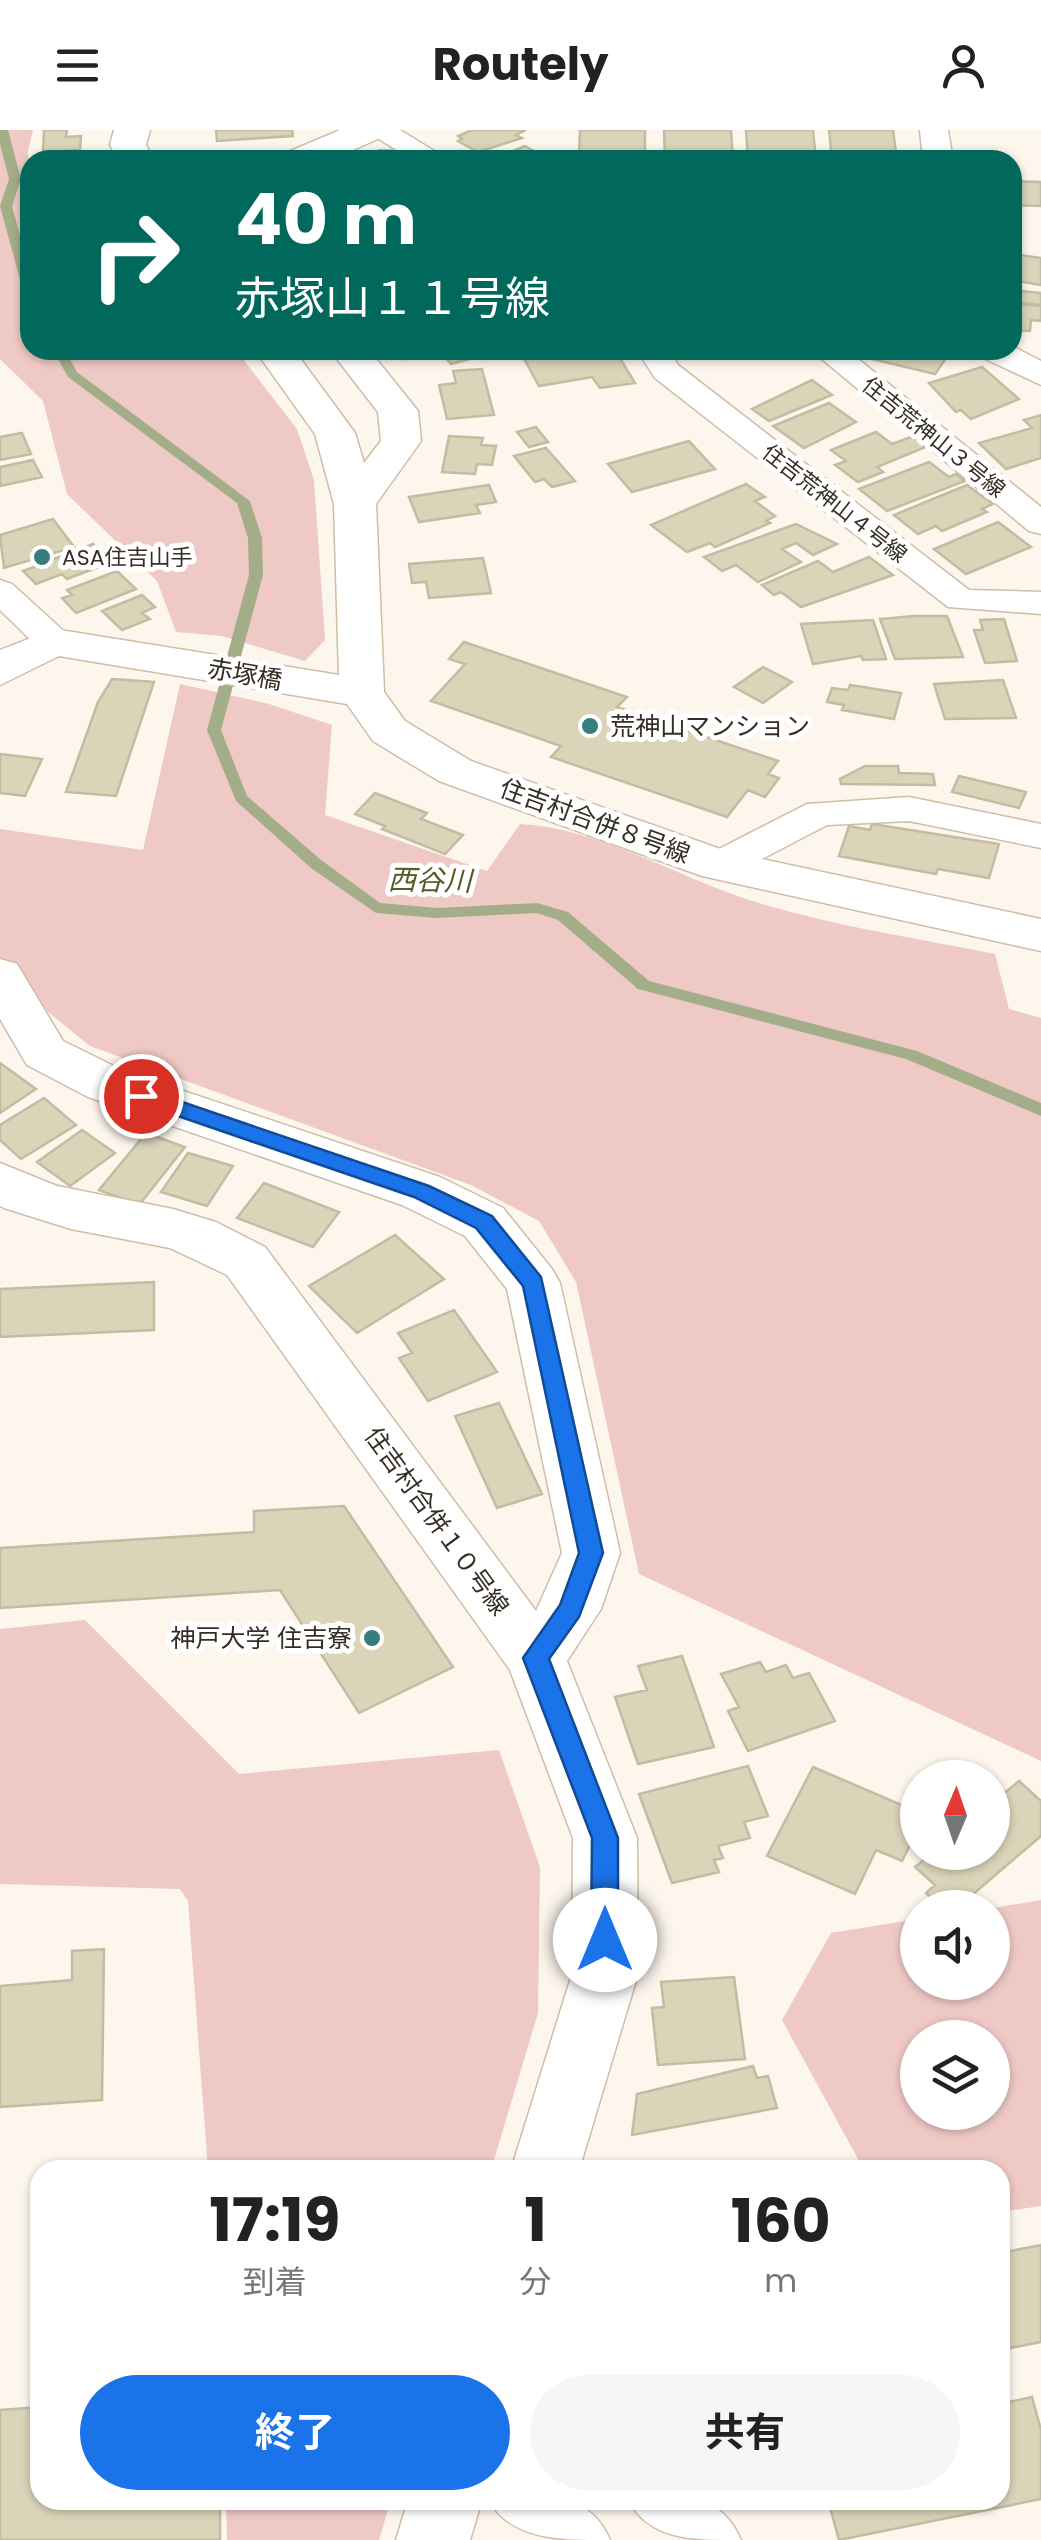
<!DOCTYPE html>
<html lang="ja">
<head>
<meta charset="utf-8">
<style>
  body { margin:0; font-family:Poppins,"Noto Sans JP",sans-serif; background:#f6f6f6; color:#222; height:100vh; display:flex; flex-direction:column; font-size:38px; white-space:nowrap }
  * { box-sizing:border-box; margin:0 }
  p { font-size:32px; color:#767676 }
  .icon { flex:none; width:55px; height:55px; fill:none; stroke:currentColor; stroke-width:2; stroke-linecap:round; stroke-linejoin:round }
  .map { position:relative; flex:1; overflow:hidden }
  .panel { position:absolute; left:30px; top:2030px; width:980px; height:350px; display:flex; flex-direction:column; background:#fff; border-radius:30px; box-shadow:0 2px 8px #0004 }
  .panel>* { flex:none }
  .guide { position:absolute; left:20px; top:20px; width:1002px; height:210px; border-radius:30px; box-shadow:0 2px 8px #0004; background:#00695c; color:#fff; overflow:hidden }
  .needle { width:65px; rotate:2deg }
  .controls { position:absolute; left:900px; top:1630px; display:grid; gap:20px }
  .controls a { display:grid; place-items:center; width:110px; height:110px; border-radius:50%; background:#fff; box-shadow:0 2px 8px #0004; font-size:50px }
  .pin { position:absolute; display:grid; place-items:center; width:85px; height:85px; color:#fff; margin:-42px; border:5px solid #fff; border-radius:50%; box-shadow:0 2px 10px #0007 }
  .me { position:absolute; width:110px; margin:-55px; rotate:0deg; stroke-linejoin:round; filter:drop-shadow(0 0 8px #0008) }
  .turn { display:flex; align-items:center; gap:35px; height:210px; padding:0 50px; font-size:45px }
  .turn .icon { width:130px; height:130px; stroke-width:2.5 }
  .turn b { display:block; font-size:70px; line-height:85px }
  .eta { display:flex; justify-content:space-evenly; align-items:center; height:170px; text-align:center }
  .eta b { font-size:60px; font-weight:700; line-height:70px }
  .action { display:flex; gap:20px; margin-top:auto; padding:20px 50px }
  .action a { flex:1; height:115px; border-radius:60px; background:#1a73e8; color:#fff; font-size:40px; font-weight:700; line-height:115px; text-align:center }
  .action a+a { background:#f6f6f6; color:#222 }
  header { display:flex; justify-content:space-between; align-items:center; height:130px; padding:0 50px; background:#fff; font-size:45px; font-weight:700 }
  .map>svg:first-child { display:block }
  .green { fill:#efc9c5; fill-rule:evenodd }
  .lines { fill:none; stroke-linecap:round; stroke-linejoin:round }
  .stream { fill:#a3ae88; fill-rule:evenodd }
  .building { fill:#dad4b9; stroke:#c2bca2; stroke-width:2.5 }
  .minor-casing { stroke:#cfbda7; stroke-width:3 }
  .tertiary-casing { stroke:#cfbda7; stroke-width:3 }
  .minor { fill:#fff; fill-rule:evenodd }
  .tertiary { fill:#fff; fill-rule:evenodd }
  .route { fill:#1a73e8; stroke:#114b97; stroke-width:2.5 }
  .poi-dot { fill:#367e7b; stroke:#fff; stroke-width:4 }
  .labels { text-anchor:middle; stroke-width:10; stroke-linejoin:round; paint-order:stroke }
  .far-street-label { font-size:22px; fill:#352e25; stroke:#fff }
  .far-poi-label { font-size:22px; fill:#352e25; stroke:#fff; text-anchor:start }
  .street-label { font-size:25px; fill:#352e25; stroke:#fff }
  .poi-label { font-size:25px; fill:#352e25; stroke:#fff; text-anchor:start }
  .water-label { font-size:28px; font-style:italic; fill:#515d23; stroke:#fff }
</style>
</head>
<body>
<header><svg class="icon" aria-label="menu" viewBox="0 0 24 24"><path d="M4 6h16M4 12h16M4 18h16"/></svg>Routely<svg class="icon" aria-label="person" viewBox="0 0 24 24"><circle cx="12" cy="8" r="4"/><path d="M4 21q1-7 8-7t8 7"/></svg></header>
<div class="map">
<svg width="1041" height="2410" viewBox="0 0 1041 2410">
  <rect width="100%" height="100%" fill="#fdf6ed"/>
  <!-- green -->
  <path class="green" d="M0,0h33l-5,21 2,199h206l61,79 17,51 11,160 -20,21 -83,-25 -46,-4 -19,-51 -90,-87 -24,-93 -43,-42z
    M180,554l89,20 63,21 -7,90 162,56 33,-47c77,4 150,49 223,74 82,27 168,39 252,56l14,55 32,9v743l-402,-187 -63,-292 -37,-61 -68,-36 -381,-139 -90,-73v-144l143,21z
    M85,1490l154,154 260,-24 41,117 -2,146 -47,157h-283l-20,-269 -8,-12 -180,-5v-255z
    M1041,1770v306l-41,6v-42h-136l-82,-150 49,-87 86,-14 1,63h74l1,-74zM918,1908h74v74h-74z
    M226,2370h165l-12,40h-152z"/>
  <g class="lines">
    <!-- stream -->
    <path class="stream" d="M0,0h8l13,49 -9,27 18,66v26l-6,-4 -24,-88 9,-27 -9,-35z
      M53,220h12l12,22 173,129 12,37 1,37 -42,155 26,66 74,64 59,43 57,5 100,-5 31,9 81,69 268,70 124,52v13l-135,-57 -268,-70 -80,-69 -21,-7 -100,5 -61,-5 -65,-45 -75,-67 -29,-71 42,-155 -1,-37 -11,-35 -169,-126z"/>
  </g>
  <!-- building -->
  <path class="building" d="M44,0h23l-1,7 15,-1 -1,14 -37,2z
    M216,0h76l1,6 -76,5z
    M472,0h49l3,1 -8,4 6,3 -44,14 -20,-11 4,-2 -4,-3z
    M580,0h65v30l-66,-4z
    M664,0h67l2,30h-68z
    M746,0h67l3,30h-68z
    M829,0h64l4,30h-65z
    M525,16l24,14 -55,-1z
    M380,20l21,1 16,9h-61z
    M1012,51l29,1v24l-29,-1z
    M1012,124l29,4v27l-29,-5z
    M1012,160l29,3v12l-29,-3z
    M1012,173l29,3v15l-10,-1 -1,11 -18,-1z
    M400,220h79l1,6 -29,8 -11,-13 -33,8z
    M554,220h61l20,33 -35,5 -8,-11 -53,9 -17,-31z
    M859,220h88l4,1 -16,23 -63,-15 4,-5z
    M982,237l37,32 -48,20 -10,-9 -5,2 -27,-29z
    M482,239l12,46 -47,4 -8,-34 17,-2 -3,-12z
    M812,250l20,15 -63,26 -17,-12z
    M829,273l27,19 -52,26 -31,-22z
    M1041,285v43l-35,11 -27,-26 53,-15 -8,-8z
    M536,297l12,15 -19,5 -12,-15z
    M876,302l16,12 22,-8 14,10 -51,21 6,5 -25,10 -23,-17 11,-4 -15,-11z
    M22,303l9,21 -31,6v-23z
    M449,306l34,2 -2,7 15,1 -4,19 -15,-1 -2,10 -33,-2z
    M689,311l26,28 -83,23 -24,-28z
    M546,318l29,33 -23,6 -8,-8 -9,3 -21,-26z
    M33,330l9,17 -42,9v-19z
    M929,332l20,15 7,-3 9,7 -78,30 -28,-22z
    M746,354l19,13 -10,4 20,15 -9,5 4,2 -55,24 -5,-4 -23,9 -36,-27z
    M489,355l7,17 -20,3 4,8 -61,9 -10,-25z
    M967,355l26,19 -11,5 5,3 -45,19 -6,-5 -18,8 -24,-19z
    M53,389l21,28 -70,21 -4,-33z
    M998,392l33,25 -65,27 -32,-25z
    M796,394l41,20 -24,11 -17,-12 -14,6 19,13 -43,20 -22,-17 -14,6 -18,-14z
    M93,414l19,18 -45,17 -5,-5 -26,10 -13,-13z
    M869,427l24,18 -92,32 -20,-15 -7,3 -12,-10 56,-24 15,11z
    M483,428l8,35 -62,5 -3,-16 -14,1 -3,-19z
    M117,441l19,18 -60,24 -14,-15 10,-3 -5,-5z
    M142,465l13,12 -13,6 8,6 -28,11 -20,-19z
    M913,486h34l16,41 -68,2 -15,-40z
    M1004,489l13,42 -32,2 -11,-33h9l-3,-10z
    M873,490l13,39 -23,1 -2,-4 -48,8 -12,-40z
    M464,512l163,55 -10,10 161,54 -10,13 11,4 -14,19 -17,-7 -21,27 -176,-60 10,-11 -130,-45 34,-37 -16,-5z
    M763,537l29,15 -29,21 -29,-16z
    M112,549l42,3 -38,114 -50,-4 32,-90z
    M1003,550l13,38 -71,1 -11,-35z
    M850,555l51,8 -7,26 -52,-9 2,-5 -17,-3 5,-14 16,2z
    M0,624l42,5 -17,37 -25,-3z
    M865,636h33l1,7 34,1 2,11 -94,-1 -1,-5z
    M959,646l67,16 -7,16 -67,-16z
    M375,663l52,20 -6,6 42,16 -18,19 -63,-25 3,-3 -30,-12z
    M872,694l127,20 -10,34 -51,-9 -2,5 -97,-18 10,-30 21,4z
    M0,933l36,26 -36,24z
    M44,968l32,27 -55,34 -21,-19v-15z
    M82,1000l33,23 -45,33 -33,-24z
    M146,1003l39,14 -46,58 -40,-15z
    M188,1023l45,13 -26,40 -46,-14z
    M264,1053l75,29 -26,35 -76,-29z
    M395,1105l49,44 -87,54 -48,-47z
    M154,1152v48l-154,7v-48z
    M454,1180l43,62 -69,29 -29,-43 13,-5 -14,-20z
    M499,1273l43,91 -45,14 -42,-92z
    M344,1376l109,161 -94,46 -79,-123 -280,18v-60l254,-16v-21z
    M682,1526l32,91 -76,17 -23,-67 32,-7 -9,-24z
    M760,1532l6,10 20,-7 7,13 16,-5 26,48 -87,30 -20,-40 11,-4 -18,-33z
    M748,1636l20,50 -24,6 6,16 -32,8 5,12 -9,2 5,12 -47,11 -33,-89z
    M813,1637l105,45v17l-16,32 -26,-11 -21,44 -88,-38z
    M1019,1651l22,20v35l-84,72h-16l-15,-15 9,-8 -20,-18 18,-15h59v-49z
    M104,1819l-2,151 -102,7v-121l72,-6v-29z
    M734,1847l11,82 -87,6 -6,-57 12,-1 -3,-25z
    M753,1936l4,12 11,-2 9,32 -145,27 5,-41z
    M1041,2115v97l-41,8v-97z
    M1032,2267l9,33v69l-202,41 -11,-40h172v-96z
    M40,2277v93h180v40h-220v-130z"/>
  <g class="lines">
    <!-- minor casing -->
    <g class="minor-casing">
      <path id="minor" d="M365,0h35l49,30h-37z
        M920,0h28l5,30h-30z
        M1012,216l29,15v24l-60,-28 -5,-7h36z
        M637,220h32l9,15 291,225 72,2v22l-93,-7 -293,-229z
        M811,220h36l194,157v27l-12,-3z
        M0,450l12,4 55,50 5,8 -5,8h-26l-41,-40z
        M909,667l132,27v24l-132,-27 -82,4 -94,49 -14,4 -14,-4 -5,-9 5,-9 102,-52z
        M489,2370c49,0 98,-14 121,40 -50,0 -99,0 -121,-40z
        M628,2370c49,0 90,-13 113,40 -50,0 -91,0 -113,-40z"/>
    </g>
    <!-- tertiary casing -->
    <g class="tertiary-casing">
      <path id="tertiary" d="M114,0h36l-4,15 8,15h-36l-8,-15z
        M340,0h48l-6,7 -51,23h-48l5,-8z
        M255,220h39l61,83 9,30 17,-22 -3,-29 -48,-62h39l49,61 3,30 -45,63 8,188 21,29 66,40 258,91 312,67v32l-339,-75 -263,-95 -66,-40 -26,-37 -288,-48 -59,29v-35l54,-21 285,46 -5,-171 -19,-70z
        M0,829l17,5 46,77 61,30 316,106 63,31 49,61 8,14 60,270 -19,56 -34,52 70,177 1,136 -59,196h-68l61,-196 1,-136 -63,-168 -283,-395 -57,-27 -99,-19 -67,-21 -4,-2v-43l57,23 116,23 43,13 49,25 271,364 26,-58 -55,-264 -42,-53 -63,-31 -314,-108 -61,-32 -27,-46z
        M408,2370h74l-12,40h-74z"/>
    </g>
    <!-- minor -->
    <use href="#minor" class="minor"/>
    <!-- tertiary -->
    <use href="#tertiary" class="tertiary"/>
  </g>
  <!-- route -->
  <path class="route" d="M141,958l288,98 63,30 49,61 62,276 -24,64 -30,42 69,179v102l-4,9 -9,3 -10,-3 -4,-9 1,-102 -69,-180 37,-53 19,-52 -56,-267 -47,-58 -62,-31 -280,-96 -4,-5z"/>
  <!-- markers -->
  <g class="poi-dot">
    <circle cx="42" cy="427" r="10"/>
    <circle cx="590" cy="596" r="10"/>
    <circle cx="372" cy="1508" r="10"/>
  </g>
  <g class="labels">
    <!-- far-street labels -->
    <g class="far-street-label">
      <text transform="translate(934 307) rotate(39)" y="8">住吉荒神山３号線</text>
      <text transform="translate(835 373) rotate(38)" y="8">住吉荒神山４号線</text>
    </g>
    <!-- far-poi labels -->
    <g class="far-poi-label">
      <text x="62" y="435">ASA住吉山手</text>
    </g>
    <!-- street labels -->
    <g class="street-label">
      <text transform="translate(245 544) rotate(10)" y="9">赤塚橋</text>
      <text transform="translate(595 691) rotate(20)" y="9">住吉村合併８号線</text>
      <text transform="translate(437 1391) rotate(54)" y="9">住吉村合併１０号線</text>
    </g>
    <!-- poi labels -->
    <g class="poi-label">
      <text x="610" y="605">荒神山マンション</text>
      <text x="352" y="1517" text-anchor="end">神戸大学 住吉寮</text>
    </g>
    <!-- water labels -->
    <g class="water-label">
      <text transform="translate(430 750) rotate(1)" y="10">西谷川</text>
    </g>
  </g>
</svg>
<div class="controls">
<a><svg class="needle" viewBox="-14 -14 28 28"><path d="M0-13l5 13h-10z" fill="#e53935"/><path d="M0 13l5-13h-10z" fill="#767676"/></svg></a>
<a><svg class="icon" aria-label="sound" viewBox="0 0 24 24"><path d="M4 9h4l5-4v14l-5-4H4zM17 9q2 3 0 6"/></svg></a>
<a><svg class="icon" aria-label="layers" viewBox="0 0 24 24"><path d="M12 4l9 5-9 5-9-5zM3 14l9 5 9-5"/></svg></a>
</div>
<div class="pin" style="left:141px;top:966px;background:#d93025"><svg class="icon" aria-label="arrive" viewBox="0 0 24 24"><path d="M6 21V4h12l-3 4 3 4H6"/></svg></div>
<svg class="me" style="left:605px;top:1810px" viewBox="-20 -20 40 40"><circle r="19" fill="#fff"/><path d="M0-13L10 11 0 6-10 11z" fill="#1a73e8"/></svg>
<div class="guide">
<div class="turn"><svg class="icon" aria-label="right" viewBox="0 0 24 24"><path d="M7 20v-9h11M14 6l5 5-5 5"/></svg><div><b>40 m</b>赤塚山１１号線</div></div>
</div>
<section class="panel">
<div class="eta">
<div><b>17:19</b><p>到着</p></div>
<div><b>1</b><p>分</p></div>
<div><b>160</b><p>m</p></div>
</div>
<div class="action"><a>終了</a><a>共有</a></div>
</section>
</div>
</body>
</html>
